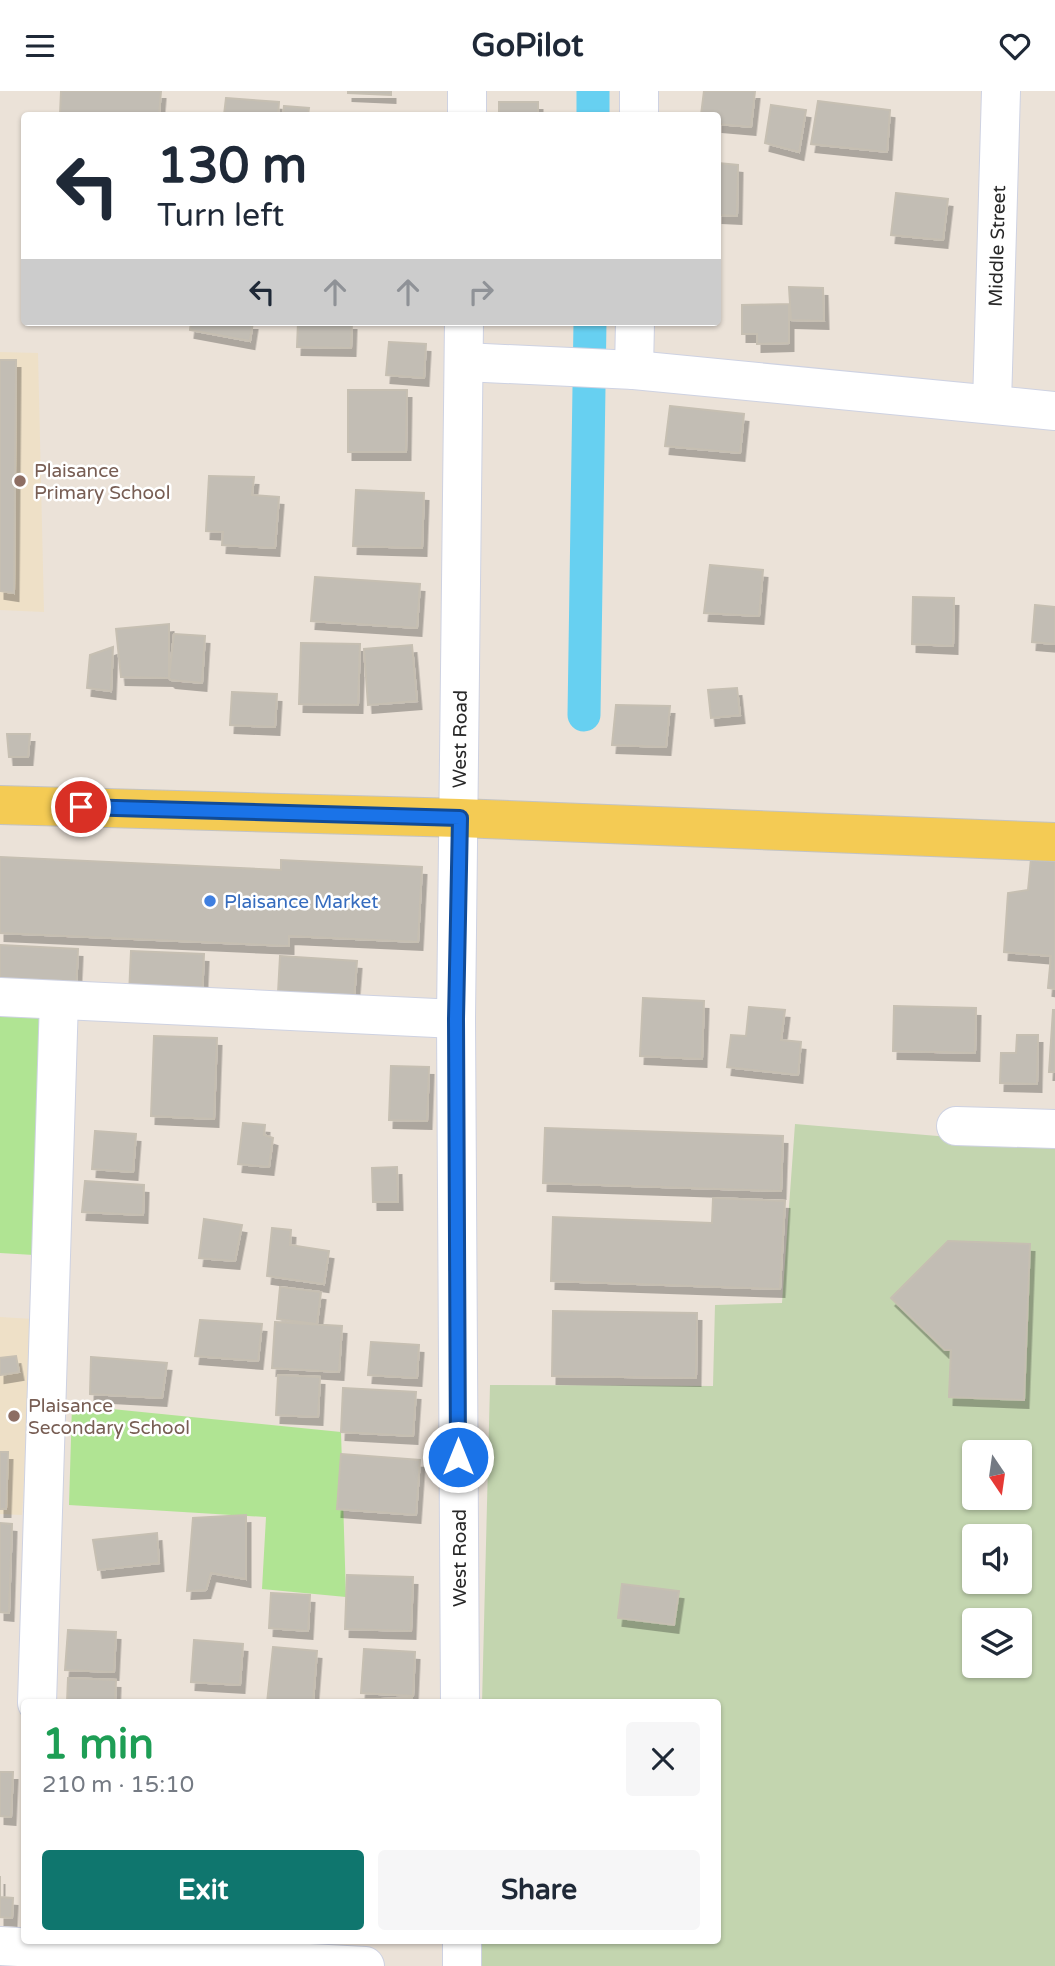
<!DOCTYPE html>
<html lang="en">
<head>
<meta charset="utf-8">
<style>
  body { margin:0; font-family:"Varela Round",sans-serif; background:#f6f6f7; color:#1f2937; height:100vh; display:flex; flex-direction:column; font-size:26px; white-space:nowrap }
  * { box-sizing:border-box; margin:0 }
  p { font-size:23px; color:#747a83 }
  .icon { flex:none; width:38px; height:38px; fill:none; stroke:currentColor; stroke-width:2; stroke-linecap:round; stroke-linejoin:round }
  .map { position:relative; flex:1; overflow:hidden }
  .panel { position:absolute; left:21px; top:1608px; width:700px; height:245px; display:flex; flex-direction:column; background:#fff; border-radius:7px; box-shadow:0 2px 5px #0004 }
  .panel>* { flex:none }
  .top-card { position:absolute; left:21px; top:21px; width:700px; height:214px; border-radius:7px; box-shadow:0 2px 5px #0004; background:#fff; color:#1f2937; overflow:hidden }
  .needle { width:46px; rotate:167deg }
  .buttons { position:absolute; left:962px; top:1349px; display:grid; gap:14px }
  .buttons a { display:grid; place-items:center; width:70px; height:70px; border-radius:7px; background:#fff; box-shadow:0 2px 5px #0004; font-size:35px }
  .pin { position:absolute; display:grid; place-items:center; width:60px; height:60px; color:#fff; margin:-30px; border:4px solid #fff; border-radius:50%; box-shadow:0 2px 7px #0007 }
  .me { position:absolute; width:77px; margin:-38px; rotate:0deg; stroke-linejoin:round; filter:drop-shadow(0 0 5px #0008) }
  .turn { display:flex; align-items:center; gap:24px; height:147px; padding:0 21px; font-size:32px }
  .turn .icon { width:91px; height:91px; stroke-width:2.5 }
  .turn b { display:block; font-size:49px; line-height:60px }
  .lanes { display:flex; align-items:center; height:66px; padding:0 21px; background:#0003; justify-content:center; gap:35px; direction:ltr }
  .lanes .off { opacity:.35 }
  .round { display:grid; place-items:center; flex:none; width:74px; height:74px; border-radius:7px; background:#f6f6f7 }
  .overview { display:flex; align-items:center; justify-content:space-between; height:119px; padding:0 21px }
  h1 { font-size:42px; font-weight:800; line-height:52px; color:#1e9e55 }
  .primary-button { display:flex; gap:14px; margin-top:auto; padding:14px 21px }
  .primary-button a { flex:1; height:80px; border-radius:7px; background:#0f766e; color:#fff; font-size:28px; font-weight:800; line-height:80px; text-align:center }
  .primary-button a+a { background:#f6f6f7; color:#1f2937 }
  header { display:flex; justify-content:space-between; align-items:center; height:91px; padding:0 21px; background:#fff; font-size:32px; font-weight:800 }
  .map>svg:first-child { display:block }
  .education { fill:#eee0c7 }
  .green { fill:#b0e493 }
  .cemetery { fill:#c3d5af; fill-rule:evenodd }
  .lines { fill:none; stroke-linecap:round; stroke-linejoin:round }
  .canal { stroke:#67d0f1; stroke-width:33 }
  .building { fill:#c2bdb4; stroke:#c6bfb2; stroke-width:2; filter:url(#shadow) }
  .minor-casing { stroke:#ced2e2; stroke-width:40 }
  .major-casing { stroke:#c3c3c3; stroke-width:40 }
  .minor { stroke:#fff; stroke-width:38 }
  .major { stroke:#f4cb54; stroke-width:38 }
  .route-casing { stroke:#114b97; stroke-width:18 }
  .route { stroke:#1a73e8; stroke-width:12 }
  .education-dot { fill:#8d6e63; stroke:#fff; stroke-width:2.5 }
  .shop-dot { fill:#3f7fe0; stroke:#fff; stroke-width:2.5 }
  .labels { text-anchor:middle; stroke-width:5; stroke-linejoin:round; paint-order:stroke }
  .street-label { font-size:19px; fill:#282828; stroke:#fff }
  .education-label { font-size:19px; fill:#785e54; stroke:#fff; text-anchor:start }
  .shop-label { font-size:19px; fill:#366cbe; stroke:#fff; text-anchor:start }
</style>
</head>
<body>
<header><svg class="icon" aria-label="menu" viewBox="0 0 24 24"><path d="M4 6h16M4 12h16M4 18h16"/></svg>GoPilot<svg class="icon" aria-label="heart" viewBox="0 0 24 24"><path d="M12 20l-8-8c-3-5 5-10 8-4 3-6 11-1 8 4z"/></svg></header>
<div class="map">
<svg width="1055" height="1875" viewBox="0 0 1055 1875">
  <defs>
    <filter id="shadow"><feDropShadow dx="4.5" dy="8" stdDeviation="0" flood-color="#0004"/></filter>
  </defs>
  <rect width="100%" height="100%" fill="#ebe2d8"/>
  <!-- education -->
  <path class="education" d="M0,261l38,1 6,259 -44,-2z
    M0,1226l33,2 -11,196 -22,-1z"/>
  <!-- green -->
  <path class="green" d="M0,917l44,2 -10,245 -34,-2z
    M72,1314l269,27 5,165 -84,-8 4,-72 -197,-12z"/>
  <!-- cemetery -->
  <path class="cemetery" d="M795,1033l260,22v820h-580v-25h243v-238h-236l8,-318 223,1 2,-81 67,-2zM975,1362h45v45h-45zM975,1446h45v45h-45zM975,1530h45v45h-45z"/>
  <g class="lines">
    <!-- canal -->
    <path class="canal" d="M593,24v-24
      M584,624l6,-393"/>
  </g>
  <!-- building -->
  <path class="building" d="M61,0h100l-2,24h-99z
    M348,0h43v4l-43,-2z
    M704,0h51l-4,36 -33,-3v-9h-17z
    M226,7l53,4 -1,13h-54z
    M818,10l72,9 -3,42 -76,-8z
    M499,11h39v13h-39z
    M771,14l35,5 -7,42 -34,-9z
    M284,15l25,2 -1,7h-25z
    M718,72l20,2 -1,51 -19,-1z
    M896,102l52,6 -5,41 -52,-5z
    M789,196l34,1 1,33 -33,-1z
    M789,213v39l-32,1v-10h-15v-29z
    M191,231h62l-3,19 -60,-11z
    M298,231h54l-1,26 -54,-1z
    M389,251l37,2 -2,34 -38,-3z
    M0,269h16l-2,233 -14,-2z
    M348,299h59l-1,62h-58z
    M670,315l74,8 -4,39 -75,-7z
    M209,385l45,1 -2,18 27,2 -4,51 -53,-3 1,-13 -17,-1z
    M356,399l68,3 -2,55 -69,-2z
    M710,474l53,5 -4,46 -55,-3z
    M315,486l105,7 -3,44 -106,-7z
    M913,506l41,1 -1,48 -41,-2z
    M1035,514l20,2v37l-23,-2z
    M169,533v54l-48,-1 -5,-48z
    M174,543l31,2 -3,47 -31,-3 -2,-2z
    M301,552l59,1 -2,61 -59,-1z
    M412,554l5,56 -49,4 -4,-56z
    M113,556l-2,44 -24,-3 3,-33z
    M737,597l3,27 -29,3 -3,-28z
    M232,601l45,2 -2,33 -45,-2z
    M616,614l54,1 -4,41 -54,-2z
    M7,643h23l-2,23h-19z
    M1032,757l23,4v137l-7,-1 3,-32 -47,-4 4,-59 20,-3z
    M0,766l281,13v-10l141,7 -4,75 -129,-6v10l-289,-13z
    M0,854l78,4 -2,42 -76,-4z
    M131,860l73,3 -2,44 -73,-3z
    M280,865l77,5 -3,38 -76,-6z
    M643,907l61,3 -2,58 -62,-3z
    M894,915l82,2 -1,45 -82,-2z
    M749,916l36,3 -4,30 20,2 -3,33 -71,-8 4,-32 15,1z
    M1053,919h2v62h-6z
    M1017,944h21l-1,49 -37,-1 1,-30h15z
    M154,945l63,2 -3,81 -63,-3z
    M391,975l38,1 -2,54 -38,-1z
    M243,1032l22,2 -1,10 9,3 -4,29 -31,-3z
    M545,1037l238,8 -2,55 -238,-8z
    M95,1040l41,3 -3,38 -41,-3z
    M397,1076l1,35h-25l-1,-34z
    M85,1090l59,4 -1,30 -61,-3z
    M713,1107l72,3 -5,88 -229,-8 2,-64 159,6z
    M204,1128l38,6 -7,36 -36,-3z
    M272,1137l19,2 -1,15 39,6 -5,33 -57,-8z
    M948,1150l82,3 -6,156 -75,-3 2,-47h-6l-54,-52z
    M280,1196l41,5 -4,32 -40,-5z
    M553,1220l144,2 -1,65 -144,-2z
    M200,1229l62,4 -4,37 -63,-5z
    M275,1231l67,4 -3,46 -67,-4z
    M371,1251l48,3 -2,33 -49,-3z
    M16,1265l3,16 -19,3v-17z
    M91,1266l76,6 -5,35 -72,-4z
    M278,1284l42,2 -2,40 -42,-2z
    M343,1297l73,4 -3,44 -72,-4z
    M0,1361h8l-2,57h-6z
    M341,1363l79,6 -4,55 -79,-6z
    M246,1424v64l-35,-6 -5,17 -19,1 6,-73z
    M0,1432l12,1 -3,89 -9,-1z
    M157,1442l2,30 -61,7 -5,-30z
    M347,1484l66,2 -2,54 -66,-2z
    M622,1493l57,7 -5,34 -56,-7z
    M271,1502l39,2 -2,36 -39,-3z
    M68,1539l48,2 -2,40 -49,-2z
    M194,1549l49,4 -3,41 -49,-3z
    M273,1556l44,4 -4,52h-46z
    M364,1558l51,3 -2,44 -52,-3z
    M68,1587l48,2 -1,23h-48z
    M412,1607v5h-61v-3z
    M0,1681h13l-2,45 -11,-1z
    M0,1785v21l13,1 -1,20 -12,-1z"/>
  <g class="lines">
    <!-- minor casing -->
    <g class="minor-casing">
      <g id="minor">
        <path d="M467,24v-24"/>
        <path d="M639,24v-24"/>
        <path d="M464,271l170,8 421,41"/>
        <path d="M634,279l1,-48"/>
        <path id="s1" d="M992,313l9,-313"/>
        <path d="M0,906l456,22"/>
        <path d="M956,1035l99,3"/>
        <path d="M37,1612l22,-703"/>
        <path id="s2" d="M460,1612l-4,-684 8,-697"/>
        <path d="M462,1850v25"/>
        <path d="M0,1855l365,20"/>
      </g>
    </g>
    <!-- major casing -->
    <g class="major-casing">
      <path id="major" d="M0,714l460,13 595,24"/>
    </g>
    <!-- minor -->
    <use href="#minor" class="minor"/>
    <!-- major -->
    <use href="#major" class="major"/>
  </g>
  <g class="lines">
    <!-- route casing -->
    <g class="route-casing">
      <path id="route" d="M81,716l379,11 -4,201 2,438"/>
    </g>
    <!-- route -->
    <use href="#route" class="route"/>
  </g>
  <!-- markers -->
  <g class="education-dot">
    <circle cx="20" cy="390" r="7"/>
    <circle cx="14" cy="1325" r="7"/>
  </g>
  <circle class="shop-dot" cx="210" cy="810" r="7"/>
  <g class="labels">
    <!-- street labels -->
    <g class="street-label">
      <text dy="7" stroke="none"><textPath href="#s1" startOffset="158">Middle Street</textPath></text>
      <text dy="7" stroke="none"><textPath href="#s2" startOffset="964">West Road</textPath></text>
      <text transform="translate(459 1467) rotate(-90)" y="7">West Road</text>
    </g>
    <!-- education labels -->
    <g class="education-label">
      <text x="34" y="386">Plaisance<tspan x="34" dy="22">Primary School</tspan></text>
      <text x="28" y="1321">Plaisance<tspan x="28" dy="22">Secondary School</tspan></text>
    </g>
    <!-- shop labels -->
    <g class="shop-label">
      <text x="224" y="817">Plaisance Market</text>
    </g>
  </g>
</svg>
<div class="buttons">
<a><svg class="needle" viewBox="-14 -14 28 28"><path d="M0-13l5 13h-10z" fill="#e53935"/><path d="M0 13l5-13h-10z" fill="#747a83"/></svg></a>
<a><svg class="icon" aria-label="sound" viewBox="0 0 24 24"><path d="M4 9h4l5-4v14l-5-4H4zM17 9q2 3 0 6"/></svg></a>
<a><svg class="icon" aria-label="layers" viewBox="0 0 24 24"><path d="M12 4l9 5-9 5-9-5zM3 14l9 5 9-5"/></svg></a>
</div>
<div class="pin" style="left:81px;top:716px;background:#d93025"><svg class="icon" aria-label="arrive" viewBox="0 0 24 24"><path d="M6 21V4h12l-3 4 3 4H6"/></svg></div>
<svg class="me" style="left:458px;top:1366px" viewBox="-20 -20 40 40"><circle r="17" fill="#1a73e8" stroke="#fff" stroke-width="3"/><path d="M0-11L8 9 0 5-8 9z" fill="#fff"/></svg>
<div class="top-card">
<div class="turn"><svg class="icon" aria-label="left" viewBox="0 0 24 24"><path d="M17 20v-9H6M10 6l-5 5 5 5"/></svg><div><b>130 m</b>Turn left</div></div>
<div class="lanes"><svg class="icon" aria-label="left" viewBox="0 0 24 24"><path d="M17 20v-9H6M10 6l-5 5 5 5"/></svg><svg class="icon off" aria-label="ahead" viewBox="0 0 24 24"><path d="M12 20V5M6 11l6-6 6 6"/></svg><svg class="icon off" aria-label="ahead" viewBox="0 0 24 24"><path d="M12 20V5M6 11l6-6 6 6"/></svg><svg class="icon off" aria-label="right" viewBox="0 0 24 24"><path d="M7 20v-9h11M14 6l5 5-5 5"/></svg></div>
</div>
<section class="panel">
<div class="overview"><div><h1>1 min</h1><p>210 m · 15:10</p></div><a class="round"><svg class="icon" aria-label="close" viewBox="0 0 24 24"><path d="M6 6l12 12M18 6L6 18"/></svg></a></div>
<div class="primary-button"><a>Exit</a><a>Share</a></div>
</section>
</div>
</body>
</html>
